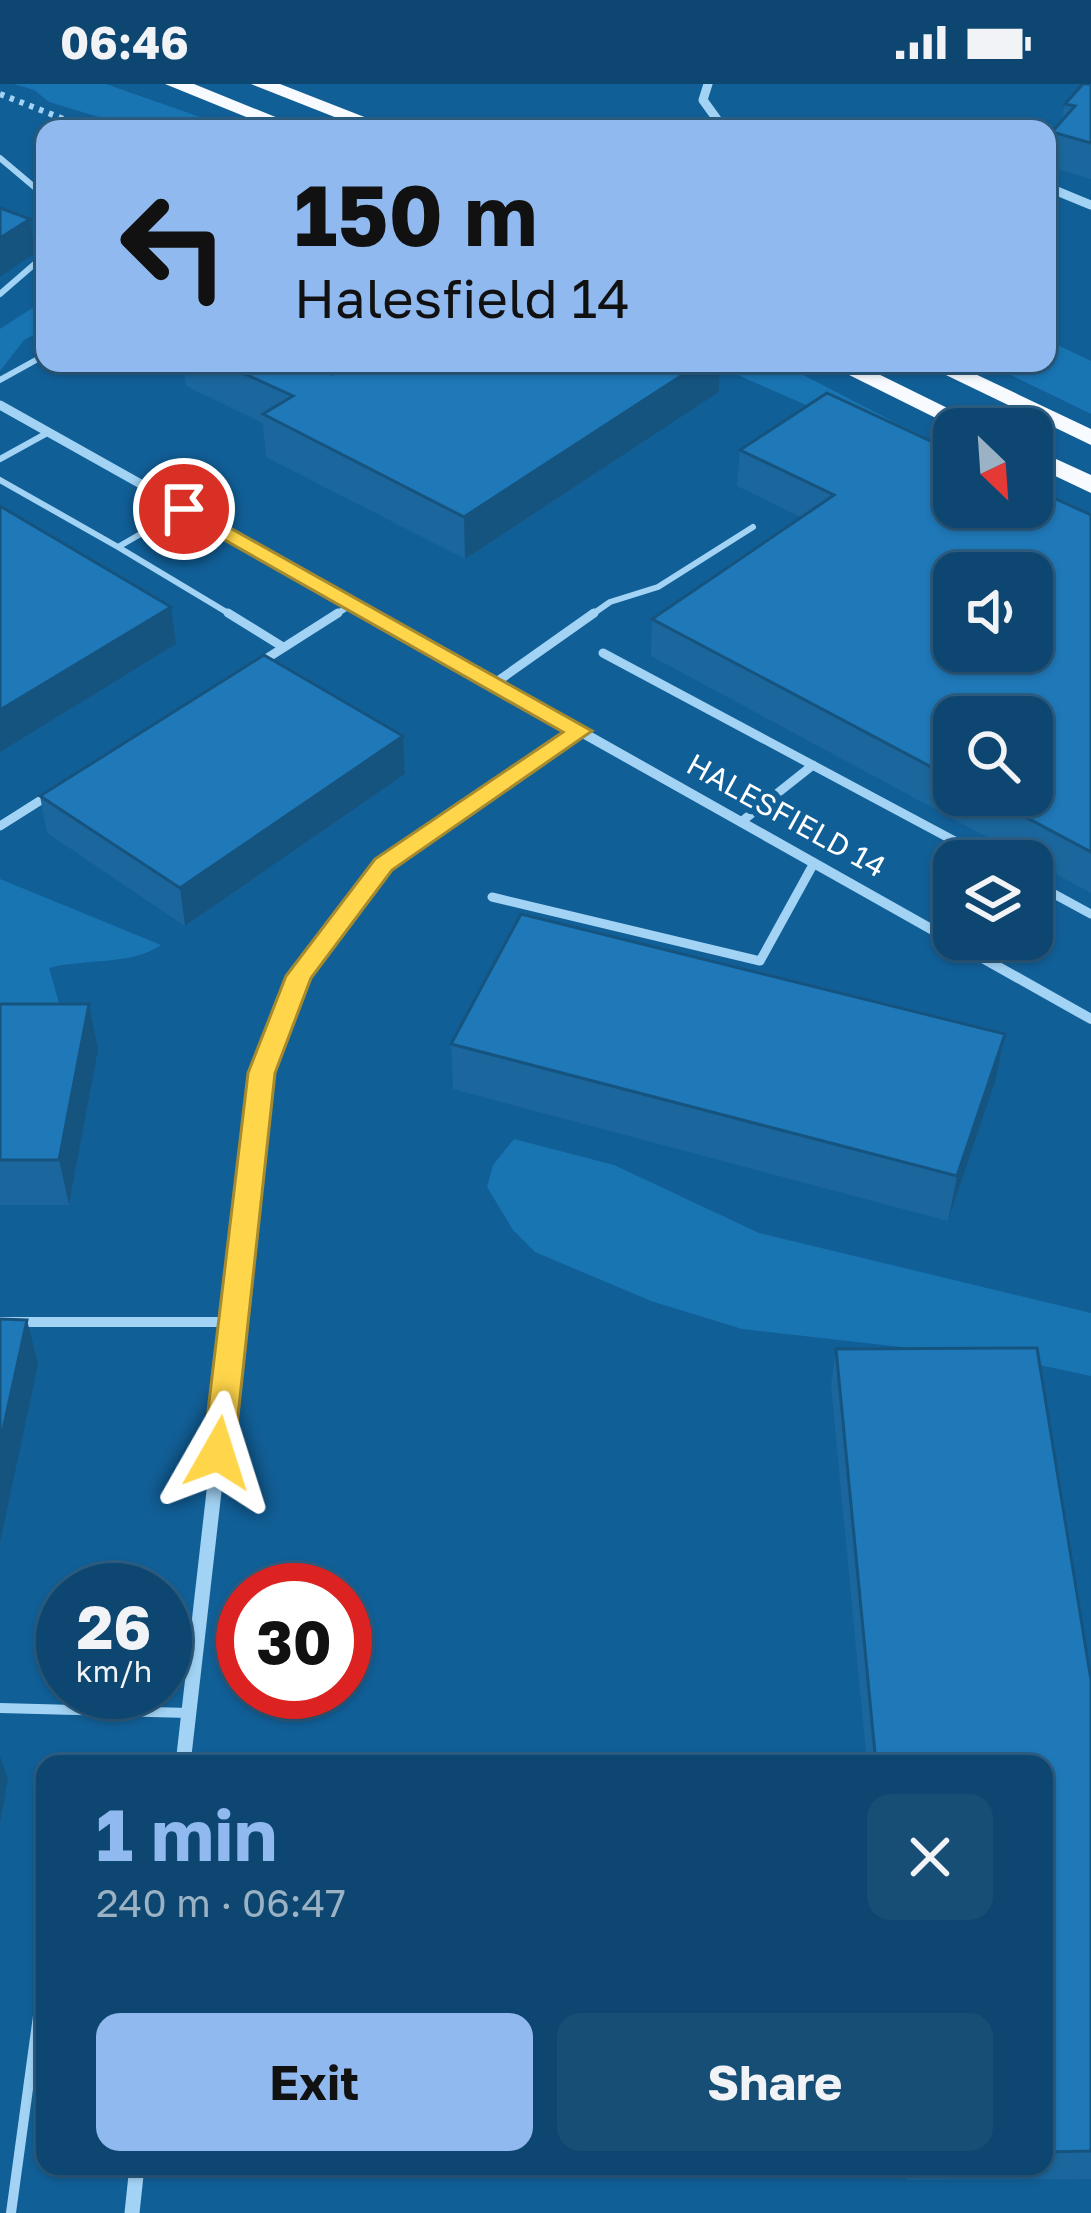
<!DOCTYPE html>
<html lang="en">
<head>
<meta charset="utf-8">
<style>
  body { margin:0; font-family:"Golos Text",sans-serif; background:#164e76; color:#f1f3f6; height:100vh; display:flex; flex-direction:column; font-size:45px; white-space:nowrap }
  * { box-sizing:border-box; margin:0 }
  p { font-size:39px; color:#9ab2c3 }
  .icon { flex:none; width:66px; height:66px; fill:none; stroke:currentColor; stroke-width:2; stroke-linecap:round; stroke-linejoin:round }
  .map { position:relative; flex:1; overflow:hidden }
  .drawer { position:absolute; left:36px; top:1671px; width:1017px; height:420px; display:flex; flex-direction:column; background:#0d4771; border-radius:24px; box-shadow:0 3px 9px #0004,0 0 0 3px #2d5f84 }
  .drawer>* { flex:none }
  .guide { position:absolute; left:36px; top:36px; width:1020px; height:252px; border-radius:24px; box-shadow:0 3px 9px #0004,0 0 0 3px #2d5f84; background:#90b9f0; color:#111; overflow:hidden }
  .needle { width:78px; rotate:155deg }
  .fabs { position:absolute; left:933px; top:324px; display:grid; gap:24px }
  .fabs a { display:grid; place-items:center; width:120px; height:120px; border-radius:24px; background:#0d4771; box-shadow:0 3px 9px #0004,0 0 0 3px #2d5f84; font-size:60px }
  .speed { position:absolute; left:36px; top:1479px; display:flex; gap:24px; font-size:60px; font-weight:700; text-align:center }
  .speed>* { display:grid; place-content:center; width:156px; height:156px; border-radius:50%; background:#0d4771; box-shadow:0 3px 9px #0004,0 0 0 3px #2d5f84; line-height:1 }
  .speed small { font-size:30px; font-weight:400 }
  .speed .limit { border:18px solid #d22; background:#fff; color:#111 }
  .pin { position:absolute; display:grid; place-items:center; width:102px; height:102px; color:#fff; margin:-51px; border:6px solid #fff; border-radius:50%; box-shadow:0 3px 12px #0007 }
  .me { position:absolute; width:132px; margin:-66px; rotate:6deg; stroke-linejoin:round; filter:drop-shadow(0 0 9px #0008) }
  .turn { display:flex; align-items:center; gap:42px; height:252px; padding:0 60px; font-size:54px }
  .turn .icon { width:156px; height:156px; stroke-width:2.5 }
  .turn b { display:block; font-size:84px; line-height:102px }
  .round { display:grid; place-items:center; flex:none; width:126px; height:126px; border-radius:24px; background:#164e76 }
  .summary { display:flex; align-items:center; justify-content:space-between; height:204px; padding:0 60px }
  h1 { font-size:72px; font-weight:700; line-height:90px; color:#90b9f0 }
  .cta { display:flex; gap:24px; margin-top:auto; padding:24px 60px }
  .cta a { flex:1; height:138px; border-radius:24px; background:#90b9f0; color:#111; font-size:48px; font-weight:700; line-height:138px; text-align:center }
  .cta a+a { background:#164e76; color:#f1f3f6 }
  .status { display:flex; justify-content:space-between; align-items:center; height:84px; padding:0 60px; background:#0d4771; direction:ltr }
  .status svg { height:33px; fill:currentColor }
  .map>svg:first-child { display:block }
  .green { fill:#1974b2 }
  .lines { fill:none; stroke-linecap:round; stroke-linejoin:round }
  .path { stroke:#a2d3f4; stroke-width:6; stroke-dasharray:4.5 6; stroke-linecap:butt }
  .service-far2 { stroke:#a2d3f4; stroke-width:6 }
  .service-far1 { stroke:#a2d3f4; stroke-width:9 }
  .service { stroke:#a2d3f4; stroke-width:10 }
  .minor-far2 { stroke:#a2d3f4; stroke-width:9 }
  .minor-far1 { stroke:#a2d3f4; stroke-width:10 }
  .minor { stroke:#a2d3f4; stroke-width:15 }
  .trunk { fill:#f7fbff; fill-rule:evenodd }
  .wall { fill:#1b679d; fill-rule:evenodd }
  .shaded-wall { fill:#165480 }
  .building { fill:#1f78b7; stroke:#165480; stroke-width:3; fill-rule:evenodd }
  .route { fill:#ffd54a; stroke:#a68a30; stroke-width:3 }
  .labels { text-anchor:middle; stroke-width:12; stroke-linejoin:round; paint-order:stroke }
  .street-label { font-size:30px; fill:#fff; stroke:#115f97 }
</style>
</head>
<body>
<div class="status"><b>06:46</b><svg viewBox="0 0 49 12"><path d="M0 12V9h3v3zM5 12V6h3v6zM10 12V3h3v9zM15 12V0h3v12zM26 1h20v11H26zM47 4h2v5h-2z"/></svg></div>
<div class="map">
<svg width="1091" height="2129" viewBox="0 0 1091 2129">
  <rect width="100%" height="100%" fill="#115f97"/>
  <!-- green -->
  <path class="green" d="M14,0h92l128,45h-96l-89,-27 -15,-12z
    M45,216v29l-21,11 -24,31v-42z
    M1047,256l44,21v53l-105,-51h61z
    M710,279h70l174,90 -118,-35z
    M0,795l161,66c-30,21 -76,13 -112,23l13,46 -62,11z
    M514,1055l100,26 145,68 332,80v63l-75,-16 -274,-31 -91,-28 -116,-49 -22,-22 -26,-43 6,-22z"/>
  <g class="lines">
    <!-- path -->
    <path class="path" d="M0,10l89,35"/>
    <!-- service-far2 -->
    <path class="service-far2" d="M0,74l45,38
      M0,210l45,-39
      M0,296l45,-25
      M0,375l49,-27
      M0,396l118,67
      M184,425l-66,38 115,69
      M333,532l20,-12
      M590,532l20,-14 48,-15 95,-60"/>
    <!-- service-far1 -->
    <path class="service-far1" d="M228,529l55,34
      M603,569l389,208
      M261,578l77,-49
      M495,599l99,-70
      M741,738l72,-57
      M0,742l49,-31
      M1032,798l59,32
      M492,813l268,64 54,-98"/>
    <!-- service -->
    <path class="service" d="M0,1238h233
      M0,1624l189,5
      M11,2129l34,-248"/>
    <!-- minor-far2 -->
    <path class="minor-far2" d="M708,0l-5,16 21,29
      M1047,103l44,18
      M0,321l376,211"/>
    <!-- minor-far1 -->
    <path class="minor-far1" d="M370,529l721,406
      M235,1226l27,-237 37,-97 84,-111 197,-134"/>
    <!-- minor -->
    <path class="minor" d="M183,1680l52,-457
      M132,2129l5,-47"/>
    <!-- trunk -->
    <path class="trunk" d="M165,0h29l111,45h-29z
      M251,0h29l115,45h-30z
      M825,279h31l134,66h-32z
      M921,279h31l139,66v16z
      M1032,364l59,27v18l-59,-28z"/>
  </g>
  <!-- wall -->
  <path class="wall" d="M1091,0v95l-44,-13 5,-34 10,-12 3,-16z
    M183,279h126l24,11 18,-11h369l-1,29 -254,167 -199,-102 -3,-34 -77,-37z
    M740,366l351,65v378l-440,-237 1,-37 149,-102 -64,-31zM954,633l78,78h-78z
    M403,652l2,38 -220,152 -138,-93 -7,-37z
    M0,920l98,46 -29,155h-69z
    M1005,950l-9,45 -48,142 -495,-132 -2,-45z
    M836,1265l255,331v499l-185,1 -1,-14h139v-402h-177l-36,-379z"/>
  <!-- shaded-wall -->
  <path class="shaded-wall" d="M30,135l5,34 -35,24v-39z
    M701,279h19l-1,29 -254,167 -1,-42z
    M171,523l5,37 -176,108v-42z
    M403,652l2,38 -220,152 -5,-38z
    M89,920l9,46 -29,155 -10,-45z
    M1005,950l-9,45 -48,142 9,-45z
    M27,1236l11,44 -38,179v-100z
    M0,1672l8,23 -8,44z"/>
  <!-- building -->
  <path class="building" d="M1083,0h8v59l-39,-11 23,-26 -10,-2z
    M0,124l30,11 -30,19z
    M221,279h88l24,11 18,-11h350l-237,154 -201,-103 30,-18z
    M827,309l127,59v55h78v-19l59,27v337l-107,-57h48v-78h-78v62l-302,-160 182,-124 -94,-45zM954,489h78v78h-78z
    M0,422l171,101 -171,103z
    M264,571l139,81 -223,152 -140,-92z
    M521,830l484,120 -48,142 -506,-132z
    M0,920h89l-30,156h-59z
    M0,1235l27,1 -27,123z
    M1037,1264l54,332v471l-47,1v-388h-168l-40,-415z"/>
  <!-- route -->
  <path class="route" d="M184,418l408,229 -200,139 -81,108 -36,95 -41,380 -5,8 -11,4 -10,-4 -5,-8 45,-380 38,-97 89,-117 188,-127 -386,-219 -3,-4z"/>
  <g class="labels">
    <!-- street labels -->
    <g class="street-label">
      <text transform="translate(786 732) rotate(29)" y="10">HALESFIELD 14</text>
    </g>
  </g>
</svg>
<div class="fabs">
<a><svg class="needle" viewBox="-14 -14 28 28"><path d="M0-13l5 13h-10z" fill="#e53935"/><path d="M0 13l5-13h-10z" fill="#9ab2c3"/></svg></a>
<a><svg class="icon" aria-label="sound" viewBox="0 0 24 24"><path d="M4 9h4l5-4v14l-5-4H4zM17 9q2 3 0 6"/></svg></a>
<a><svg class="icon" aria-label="search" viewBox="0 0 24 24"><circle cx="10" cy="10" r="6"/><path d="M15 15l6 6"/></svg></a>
<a><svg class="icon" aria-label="layers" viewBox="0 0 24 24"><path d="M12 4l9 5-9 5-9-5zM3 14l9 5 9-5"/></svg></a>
</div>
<div class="speed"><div>26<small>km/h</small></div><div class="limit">30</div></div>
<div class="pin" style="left:184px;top:425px;background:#d93025"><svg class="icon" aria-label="arrive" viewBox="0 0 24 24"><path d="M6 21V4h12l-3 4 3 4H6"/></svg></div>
<svg class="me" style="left:218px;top:1369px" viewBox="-20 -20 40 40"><path d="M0-17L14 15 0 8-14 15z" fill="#ffd54a" stroke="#fff" stroke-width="4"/></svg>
<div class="guide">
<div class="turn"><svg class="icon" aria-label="left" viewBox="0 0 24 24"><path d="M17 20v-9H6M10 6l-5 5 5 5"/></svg><div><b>150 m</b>Halesfield 14</div></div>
</div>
<section class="drawer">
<div class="summary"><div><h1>1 min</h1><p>240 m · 06:47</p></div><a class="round"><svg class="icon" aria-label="close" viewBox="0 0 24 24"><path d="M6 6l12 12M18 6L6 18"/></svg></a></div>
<div class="cta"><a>Exit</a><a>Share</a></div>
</section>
</div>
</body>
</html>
